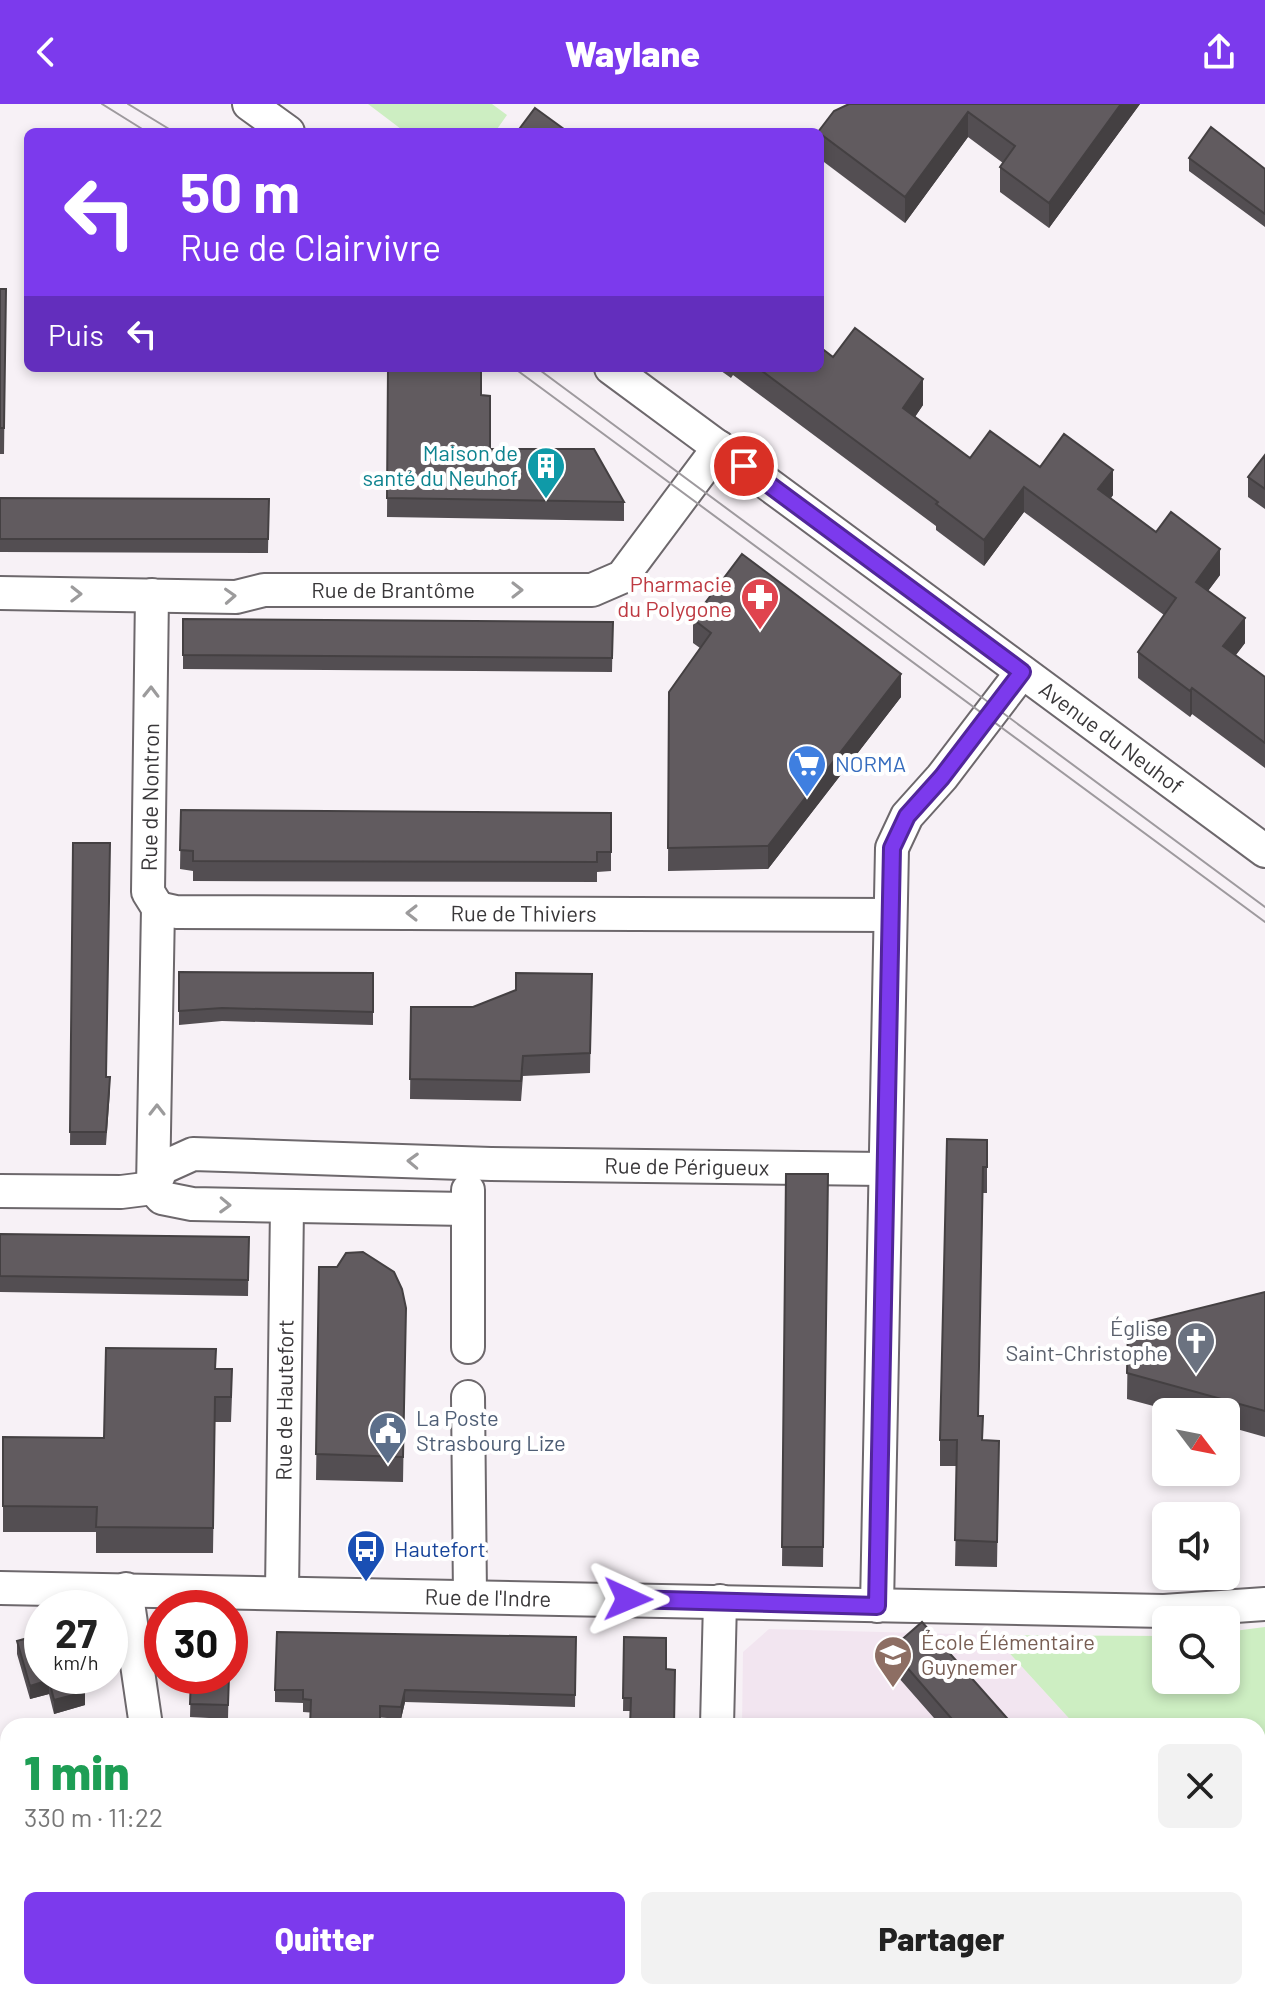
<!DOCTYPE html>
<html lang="fr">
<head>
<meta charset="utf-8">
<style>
  body { margin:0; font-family:Barlow,sans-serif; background:#f2f2f2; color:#222; height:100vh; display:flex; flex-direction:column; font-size:30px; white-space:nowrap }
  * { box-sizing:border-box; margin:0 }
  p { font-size:26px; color:#767676 }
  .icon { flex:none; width:44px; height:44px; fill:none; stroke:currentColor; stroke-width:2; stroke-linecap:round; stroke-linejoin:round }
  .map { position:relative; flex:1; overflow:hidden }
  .sheet { position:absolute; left:0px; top:1614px; width:1266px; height:282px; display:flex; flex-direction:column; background:#fff; border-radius:24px 24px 0 0; box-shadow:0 4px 12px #0003 }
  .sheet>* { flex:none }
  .top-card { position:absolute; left:24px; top:24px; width:800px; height:244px; border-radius:12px; box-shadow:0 4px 12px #0003; background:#7c3aed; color:#fff; overflow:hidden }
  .needle { width:52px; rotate:122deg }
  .tools { position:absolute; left:1152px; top:1294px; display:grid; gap:16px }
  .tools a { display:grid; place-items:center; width:88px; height:88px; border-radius:12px; background:#fff; box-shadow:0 4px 12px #0003; font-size:40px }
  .speed { position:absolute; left:24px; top:1486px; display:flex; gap:16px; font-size:40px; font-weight:700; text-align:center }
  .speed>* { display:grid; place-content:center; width:104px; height:104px; border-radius:50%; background:#fff; box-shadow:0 4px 12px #0003; line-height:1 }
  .speed small { font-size:20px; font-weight:400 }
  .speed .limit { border:12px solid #d22; background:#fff; color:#111 }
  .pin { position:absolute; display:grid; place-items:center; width:68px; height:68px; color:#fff; margin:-34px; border:4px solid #fff; border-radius:50%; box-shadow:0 2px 8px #0007 }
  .me { position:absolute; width:88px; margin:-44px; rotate:91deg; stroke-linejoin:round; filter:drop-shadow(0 0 6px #0008) }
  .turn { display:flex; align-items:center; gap:28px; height:168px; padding:0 24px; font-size:36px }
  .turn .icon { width:104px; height:104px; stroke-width:2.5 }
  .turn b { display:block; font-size:56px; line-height:68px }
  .then { display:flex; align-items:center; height:76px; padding:0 24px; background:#0003; gap:16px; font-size:30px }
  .round { display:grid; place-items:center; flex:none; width:84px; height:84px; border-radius:12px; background:#f2f2f2 }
  .headline { display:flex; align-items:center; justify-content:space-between; height:136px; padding:0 24px }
  h1 { font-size:48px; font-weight:800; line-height:60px; color:#1e9e55 }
  .primary-button { display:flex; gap:16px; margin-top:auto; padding:16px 24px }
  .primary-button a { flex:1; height:92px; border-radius:12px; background:#7c3aed; color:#fff; font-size:32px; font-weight:800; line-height:92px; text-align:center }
  .primary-button a+a { background:#f2f2f2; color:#222 }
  header { display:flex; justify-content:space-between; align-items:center; height:104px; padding:0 24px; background:#7c3aed; color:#fff; font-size:36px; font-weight:800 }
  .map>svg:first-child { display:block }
  .built { fill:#f2e5f0 }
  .green { fill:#cdeec2 }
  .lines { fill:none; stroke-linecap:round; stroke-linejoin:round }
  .minor-casing { stroke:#6d686c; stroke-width:36 }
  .minor { stroke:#fff; stroke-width:32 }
  .tram { stroke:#9e9a9e; stroke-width:2 }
  .wall { fill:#534e52 }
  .shaded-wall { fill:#444042 }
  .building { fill:#615b5f; stroke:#444042; stroke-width:2 }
  .oneway { stroke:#9c9b9c }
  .route-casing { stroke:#51269a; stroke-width:20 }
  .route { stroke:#7c3aed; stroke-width:14 }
  .labels { text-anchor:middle; stroke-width:8; stroke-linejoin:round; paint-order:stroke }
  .culture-label { font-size:22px; fill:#0d838f; stroke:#fff; text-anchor:end }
  .health-label { font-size:22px; fill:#be3a42; stroke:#fff; text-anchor:end }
  .street-label { font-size:22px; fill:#393739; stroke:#fff }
  .shop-label { font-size:22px; fill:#366cbe; stroke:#fff; text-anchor:start }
  .worship-label { font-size:22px; fill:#5b616d; stroke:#fff; text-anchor:end }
  .service-label { font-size:22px; fill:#4e5e75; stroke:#fff; text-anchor:start }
  .transit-label { font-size:22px; fill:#164399; stroke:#fff; text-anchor:start }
  .education-label { font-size:22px; fill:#785e54; stroke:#fff; text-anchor:start }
</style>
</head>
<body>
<header><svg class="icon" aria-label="back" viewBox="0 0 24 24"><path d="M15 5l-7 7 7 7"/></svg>Waylane<svg class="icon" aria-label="share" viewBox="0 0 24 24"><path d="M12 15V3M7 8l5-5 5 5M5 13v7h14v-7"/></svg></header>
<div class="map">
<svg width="1265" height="1895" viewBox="0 0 1265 1895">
  <rect width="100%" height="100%" fill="#f7f1f6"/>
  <!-- built -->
  <path class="built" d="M769,1525l224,6 83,91h-334l1,-74z
    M1258,1823l7,7v65h-526v-7h519z"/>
  <!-- green -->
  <path class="green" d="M368,0h124l15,11 -12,17h-90z
    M1265,1523v307l-7,-7v-201h-182l-83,-91 173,1v44h60v-48z"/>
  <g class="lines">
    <!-- minor casing -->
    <g class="minor-casing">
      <g id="minor">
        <path d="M249,0l39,28"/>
        <path id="s1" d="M611,264l654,483"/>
        <path id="s2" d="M0,489l236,4 28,-7h328l30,-13 97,-130"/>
        <path d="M152,491l-4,297 10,16 -5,280"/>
        <path id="s3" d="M158,804l18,4 714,3"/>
        <path id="s4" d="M153,1084l9,-20 31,-14 298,10 392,5"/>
        <path d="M153,1084l9,10 30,6 274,5"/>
        <path d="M0,1087l121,1 32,-4"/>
        <path d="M468,1243v-157"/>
        <path d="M468,1293l2,199"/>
        <path id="s5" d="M0,1484l1164,23 101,-7"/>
        <path d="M126,1485l20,137"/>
        <path id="s6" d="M282,1488l5,-385"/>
        <path d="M877,1502l15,-758 15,-32 35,-39 80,-105"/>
        <path d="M717,1622l3,-125"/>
        <path d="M240,1888l2,7"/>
        <path d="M712,1895v-7"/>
      </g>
    </g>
    <!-- minor -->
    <use href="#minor" class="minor"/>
    <!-- tram -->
    <path class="tram" d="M102,0l45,28
      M128,0l46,28
      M514,264l751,554
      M537,264l728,539"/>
  </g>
  <!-- wall -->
  <path class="wall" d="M849,0h291l-91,124 -49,-36v-25l3,-4 -35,-26 -63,86 -85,-64v-27z
    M1189,54l76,11v58l-76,-56z
    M0,185h6l-2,165h-4z
    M833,253l90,48 -8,12 55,41 70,9 73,28 -2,3 45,34 64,43 -12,16 37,52 -9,12 29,22v91l-73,-54 -2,3 -52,-39v-26l26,-37 -140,-103 -40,54 -48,-36v-4l-203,-151 -2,3 -14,-10h103z
    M388,264l93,27 9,54 134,53v19l-237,-4z
    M1265,351v54l-17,-12v-20z
    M0,394l269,1 -1,54 -268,-1z
    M183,515l430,3 -1,50 -429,-3z
    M693,515l208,78 -133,172 -100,2 1,-179 31,-44 -7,-5z
    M181,706l430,3v58l-14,1v10l-404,-1v-10l-13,-2z
    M73,739l33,234 4,14 -4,54h-36z
    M179,868l194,1v52l-151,-4 -43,4z
    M592,870l-2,99 -67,3 -2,25 -111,-2 1,-92h62z
    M987,1036v53h-4l-5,223 5,24 16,1 -2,126 -42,-1 2,-100h-17v-26z
    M786,1070h42l-5,393 -41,-1z
    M0,1130l249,3 -1,59 -248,-4z
    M319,1163l87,41 -3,174 -87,-2z
    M1265,1188v145l-39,-11v-14h-50l-49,-13 1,-73z
    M216,1265l16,26 -1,27h-16l-2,131h-117v-21h-93v-95l101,1z
    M576,1533l-1,70 -170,-5 -4,17 -98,-7v-9l-28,-1v-12z
    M624,1533l42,1 -35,73h-8z
    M17,1537l68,35v8h-2l2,21 -31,9 -5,-20 -19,5 -13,-45z
    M891,1545l123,77h-73l-50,-57z
    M191,1572h38l-1,43 -38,-2z
    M1265,1871v24h-6v-19z"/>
  <!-- shaded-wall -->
  <path class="shaded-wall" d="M1121,0h19l-91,124v-25z
    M968,8v25l-63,86v-26z
    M923,275v26l-20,29v-26z
    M1113,366v25l-15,20v-26z
    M1024,383v25l-40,54v-26z
    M1220,445v26l-24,32v-25z
    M1245,514v25l-22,28v-25z
    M901,570v23l-133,172v-23z
    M1192,584v26l-2,3v-26z
    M49,1576v14l-19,5v-13z
    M405,1586v12l-4,17v-12z
    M85,1588v13l-31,9v-14z
    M8,1778v7l-8,3v-7z"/>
  <!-- building -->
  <path class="building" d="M849,0h272l-72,99 -49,-36 15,-21 -47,-34 -63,85 -87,-65 16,-21z
    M535,4l33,24h-51z
    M1211,23l54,42v45l-76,-56z
    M0,185h6l-2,139h-4z
    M855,224l68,51 -20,29 67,50 20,-27 50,36 24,-33 49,36 -15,19 58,43 15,-20 49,37 -24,33 49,36 -22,28 42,31v66l-73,-55 -2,3 -52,-39 38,-54 -152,-111 -40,53 -48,-36 2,-2 -180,-134h62v-21l13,10z
    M388,264h93v27l9,1v53h104l30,53 -237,-4z
    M1265,351v34l-17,-12z
    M0,394l269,1 -1,40h-268z
    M742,450l159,120 -133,172 -100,2 1,-156 42,-59 -18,-14z
    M183,515l430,3 -1,36 -429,-3z
    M181,706l430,3v39h-14v10l-404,-1v-10l-13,-1z
    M73,739h37l-4,234h4l-4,55h-36z
    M179,868l194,1v39l-151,-4 -43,3z
    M516,869l76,1 -2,79 -67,3 -2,25 -111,-2 1,-72h62l43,-17z
    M947,1035l40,1v27h-4l-5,249h5l-1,24 17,1 -2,101 -42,-2 2,-100h-17z
    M786,1070h42l-5,373h-41z
    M0,1130l249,3 -1,43 -248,-4z
    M363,1148l31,20 8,17 4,19 -3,149 -87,-3 3,-187h18l9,-14z
    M1265,1188v119l-138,-38 1,-47z
    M106,1244l110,1 -1,20h17l-1,28h-16l-2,131 -117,-1 1,-20 -94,-1v-69l101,1z
    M922,1518l92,104h-56l-67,-77z
    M277,1528l299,5 -1,58 -170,-5 -4,17 -21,-1v20h-70l1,-26 -8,-1v-9h-28z
    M42,1530v42h39l4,16 -31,8 -5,-20 -19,6 -13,-45z
    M624,1533l42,1v31l9,1 -1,56h-44l1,-28h-8z
    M191,1572h38l-1,29 -38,-1z
    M0,1752l8,21v5l-8,3z
    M1265,1871v12l-6,-7z
    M159,1888h60v7h-60z
    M327,1888h21v7h-22z
    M607,1888h61l-1,7h-61z
    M1016,1888h43v7h-43z"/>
  <!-- one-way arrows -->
  <defs><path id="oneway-chevron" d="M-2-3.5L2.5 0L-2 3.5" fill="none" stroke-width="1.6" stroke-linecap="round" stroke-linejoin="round" transform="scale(2)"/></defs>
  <g class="oneway">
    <use href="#oneway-chevron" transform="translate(517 486)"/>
    <use href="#oneway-chevron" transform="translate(76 490) rotate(1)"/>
    <use href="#oneway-chevron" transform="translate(230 492) rotate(-3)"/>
    <use href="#oneway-chevron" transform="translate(151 588) rotate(-89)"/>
    <use href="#oneway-chevron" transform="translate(412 809) rotate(-180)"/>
    <use href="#oneway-chevron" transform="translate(157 1006) rotate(-90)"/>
    <use href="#oneway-chevron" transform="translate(413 1057) rotate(-178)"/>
    <use href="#oneway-chevron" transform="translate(225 1101) rotate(2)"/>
  </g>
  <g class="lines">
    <!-- route casing -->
    <g class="route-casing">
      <path id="route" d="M628,1495l249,7 15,-758 15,-32 35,-39 80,-105 -278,-206"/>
    </g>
    <!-- route -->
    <use href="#route" class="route"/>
  </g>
  <!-- icons -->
  <defs>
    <g id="building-pin" transform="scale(2)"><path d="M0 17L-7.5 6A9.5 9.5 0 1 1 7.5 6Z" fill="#0f9aa8" stroke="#fff"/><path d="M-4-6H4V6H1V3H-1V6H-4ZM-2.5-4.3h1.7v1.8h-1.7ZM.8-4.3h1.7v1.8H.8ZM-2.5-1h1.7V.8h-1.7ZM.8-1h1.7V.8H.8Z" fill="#fff"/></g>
    <g id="pharmacy-pin" transform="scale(2)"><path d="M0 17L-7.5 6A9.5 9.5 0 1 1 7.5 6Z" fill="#e0444e" stroke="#fff"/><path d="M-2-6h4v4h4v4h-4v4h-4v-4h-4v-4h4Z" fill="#fff"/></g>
    <g id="supermarket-pin" transform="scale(2)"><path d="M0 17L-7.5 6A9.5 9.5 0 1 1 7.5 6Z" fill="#3f7fe0" stroke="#fff"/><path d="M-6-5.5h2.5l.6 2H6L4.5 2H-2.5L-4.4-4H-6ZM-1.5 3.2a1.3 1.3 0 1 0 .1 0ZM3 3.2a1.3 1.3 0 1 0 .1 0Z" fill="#fff"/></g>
    <g id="church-pin" transform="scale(2)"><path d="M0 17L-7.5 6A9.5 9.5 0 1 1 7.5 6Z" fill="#6b7280" stroke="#fff"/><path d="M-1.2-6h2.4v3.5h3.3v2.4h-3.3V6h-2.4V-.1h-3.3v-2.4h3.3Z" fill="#fff"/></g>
    <g id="civic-pin" transform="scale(2)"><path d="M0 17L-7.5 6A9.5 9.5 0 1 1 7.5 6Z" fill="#5c6f8a" stroke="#fff"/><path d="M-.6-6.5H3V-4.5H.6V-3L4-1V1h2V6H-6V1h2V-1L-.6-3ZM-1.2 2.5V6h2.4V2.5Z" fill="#fff"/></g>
    <g id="bus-pin" transform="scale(2)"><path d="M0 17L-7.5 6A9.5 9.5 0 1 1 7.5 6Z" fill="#1a4fb4" stroke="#fff"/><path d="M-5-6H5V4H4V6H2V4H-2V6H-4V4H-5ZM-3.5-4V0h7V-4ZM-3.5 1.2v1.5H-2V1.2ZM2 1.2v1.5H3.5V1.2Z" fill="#fff"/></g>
    <g id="school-pin" transform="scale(2)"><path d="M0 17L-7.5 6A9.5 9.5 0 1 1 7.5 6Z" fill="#8d6e63" stroke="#fff"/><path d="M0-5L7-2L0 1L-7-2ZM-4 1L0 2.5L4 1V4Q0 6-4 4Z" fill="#fff"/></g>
  </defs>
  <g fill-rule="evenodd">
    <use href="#building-pin" x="546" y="362"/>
    <use href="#pharmacy-pin" x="760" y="493"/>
    <use href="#supermarket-pin" x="807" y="660"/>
    <use href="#church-pin" x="1196" y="1237"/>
    <use href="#civic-pin" x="388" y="1327"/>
    <use href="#bus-pin" x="366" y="1445"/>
    <use href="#school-pin" x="893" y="1551"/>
  </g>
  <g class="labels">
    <!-- culture labels -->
    <g class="culture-label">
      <text x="518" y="357">Maison de<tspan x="518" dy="25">santé du Neuhof</tspan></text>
    </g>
    <!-- health labels -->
    <g class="health-label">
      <text x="732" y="488">Pharmacie<tspan x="732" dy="25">du Polygone</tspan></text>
    </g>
    <!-- street labels -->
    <g class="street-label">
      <text dy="8" stroke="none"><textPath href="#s2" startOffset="394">Rue de Brantôme</textPath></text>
      <text dy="8" stroke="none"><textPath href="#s1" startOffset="622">Avenue du Neuhof</textPath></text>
      <text transform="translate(150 693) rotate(-89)" y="8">Rue de Nontron</text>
      <text dy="8" stroke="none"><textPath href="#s3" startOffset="366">Rue de Thiviers</textPath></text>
      <text dy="8" stroke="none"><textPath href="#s4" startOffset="550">Rue de Périgueux</textPath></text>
      <text dy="8" stroke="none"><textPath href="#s6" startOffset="192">Rue de Hautefort</textPath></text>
      <text dy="8" stroke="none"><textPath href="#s5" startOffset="488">Rue de l'Indre</textPath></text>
    </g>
    <!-- shop labels -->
    <g class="shop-label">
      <text x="835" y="668">NORMA</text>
    </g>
    <!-- worship labels -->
    <g class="worship-label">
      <text x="1168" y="1232">Église<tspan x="1168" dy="25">Saint-Christophe</tspan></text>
    </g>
    <!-- service labels -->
    <g class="service-label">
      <text x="416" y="1322">La Poste<tspan x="416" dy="25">Strasbourg Lize</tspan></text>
    </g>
    <!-- transit labels -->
    <g class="transit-label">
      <text x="394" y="1453">Hautefort</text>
    </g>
    <!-- education labels -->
    <g class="education-label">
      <text x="921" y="1546">École Élémentaire<tspan x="921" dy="25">Guynemer</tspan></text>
    </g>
  </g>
</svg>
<div class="tools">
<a><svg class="needle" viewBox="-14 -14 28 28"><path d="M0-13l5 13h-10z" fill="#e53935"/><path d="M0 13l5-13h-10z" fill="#767676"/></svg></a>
<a><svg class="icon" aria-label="sound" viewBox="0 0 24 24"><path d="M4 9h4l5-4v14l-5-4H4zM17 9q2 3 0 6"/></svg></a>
<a><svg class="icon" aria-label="search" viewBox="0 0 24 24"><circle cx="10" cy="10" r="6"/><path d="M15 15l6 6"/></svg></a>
</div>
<div class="speed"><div>27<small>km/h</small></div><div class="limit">30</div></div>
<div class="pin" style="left:744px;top:362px;background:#d93025"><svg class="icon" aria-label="arrive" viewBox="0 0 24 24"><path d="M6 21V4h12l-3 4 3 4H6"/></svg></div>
<svg class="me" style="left:628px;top:1495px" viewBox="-20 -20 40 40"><path d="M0-17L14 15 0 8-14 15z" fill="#7c3aed" stroke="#fff" stroke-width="4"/></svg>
<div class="top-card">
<div class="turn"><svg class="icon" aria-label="left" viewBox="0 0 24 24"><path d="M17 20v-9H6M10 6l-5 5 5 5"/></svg><div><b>50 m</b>Rue de Clairvivre</div></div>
<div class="then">Puis<svg class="icon" aria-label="left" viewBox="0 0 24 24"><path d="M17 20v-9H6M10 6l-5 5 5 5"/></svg></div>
</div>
<section class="sheet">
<div class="headline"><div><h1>1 min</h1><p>330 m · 11:22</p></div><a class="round"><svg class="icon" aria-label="close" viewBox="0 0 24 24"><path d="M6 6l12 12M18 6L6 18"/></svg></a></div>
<div class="primary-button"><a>Quitter</a><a>Partager</a></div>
</section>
</div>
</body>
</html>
